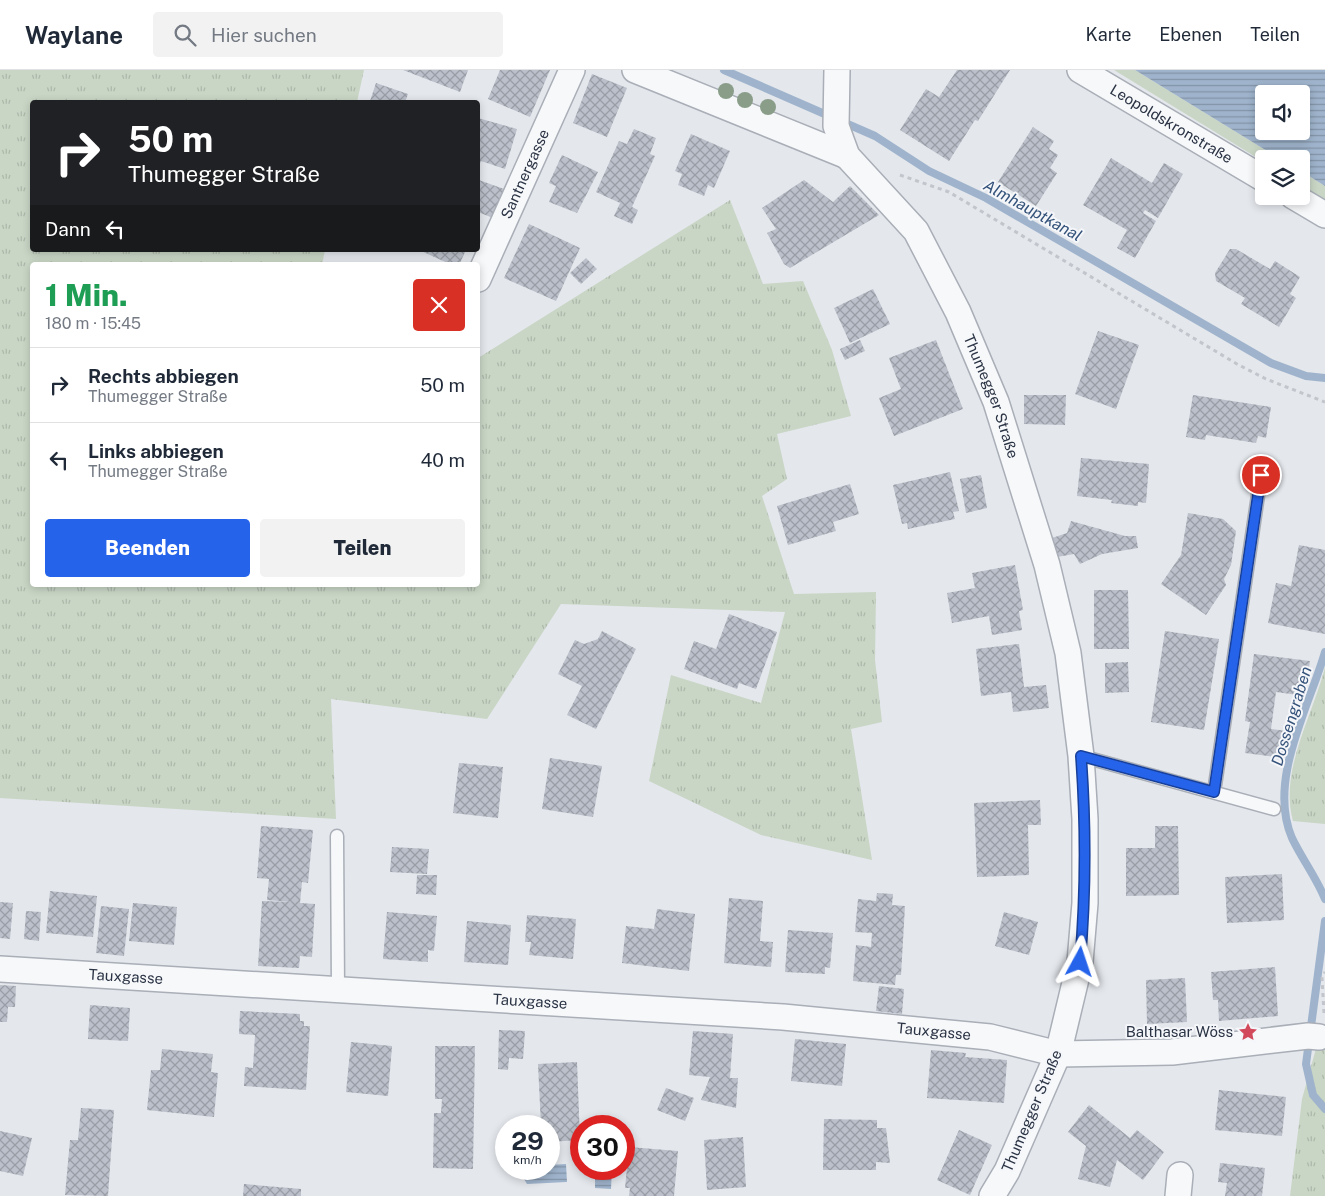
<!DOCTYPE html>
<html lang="de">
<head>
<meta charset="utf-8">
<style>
  body { margin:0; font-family:"Public Sans",sans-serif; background:#f2f2f3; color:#1f2937; height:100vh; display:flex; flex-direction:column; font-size:19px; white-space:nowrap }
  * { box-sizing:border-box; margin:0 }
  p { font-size:16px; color:#747a83 }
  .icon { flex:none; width:28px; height:28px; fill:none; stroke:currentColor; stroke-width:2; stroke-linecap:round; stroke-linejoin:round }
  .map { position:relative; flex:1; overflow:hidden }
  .details { position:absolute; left:30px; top:192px; width:450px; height:325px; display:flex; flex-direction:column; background:#fff; border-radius:5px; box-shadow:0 2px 8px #0003 }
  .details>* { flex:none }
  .top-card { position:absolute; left:30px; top:30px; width:450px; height:152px; border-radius:5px; box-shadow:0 2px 8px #0003; background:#202124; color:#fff; overflow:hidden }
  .controls { position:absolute; left:1255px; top:15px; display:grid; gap:10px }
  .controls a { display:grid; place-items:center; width:55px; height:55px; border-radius:5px; background:#fff; box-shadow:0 2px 8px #0003; font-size:25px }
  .speed { position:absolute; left:495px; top:1045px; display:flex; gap:10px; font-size:25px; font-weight:700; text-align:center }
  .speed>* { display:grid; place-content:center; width:65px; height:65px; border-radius:50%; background:#fff; box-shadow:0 2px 8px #0003; line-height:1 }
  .speed small { font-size:12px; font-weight:400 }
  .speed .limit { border:8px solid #d22; background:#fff; color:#111 }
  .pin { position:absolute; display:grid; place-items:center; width:42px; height:42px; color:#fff; margin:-21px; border:2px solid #fff; border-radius:50%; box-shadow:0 1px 5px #0007 }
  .me { position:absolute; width:55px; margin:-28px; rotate:5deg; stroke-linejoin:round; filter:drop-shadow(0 0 4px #0008) }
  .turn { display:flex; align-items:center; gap:18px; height:105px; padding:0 15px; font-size:22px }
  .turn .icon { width:65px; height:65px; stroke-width:2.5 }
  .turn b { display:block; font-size:35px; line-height:42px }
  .then { display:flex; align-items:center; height:48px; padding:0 15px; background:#0003; gap:10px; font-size:19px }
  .round { display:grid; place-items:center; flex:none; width:52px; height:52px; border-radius:5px; background:#f2f2f3 }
  .overview { display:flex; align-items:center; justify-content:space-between; height:85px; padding:0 15px }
  h1 { font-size:30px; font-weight:800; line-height:38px; color:#1e9e55 }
  .cta { display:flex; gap:10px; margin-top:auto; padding:10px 15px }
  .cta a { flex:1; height:58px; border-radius:5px; background:#2563eb; color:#fff; font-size:20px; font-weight:800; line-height:58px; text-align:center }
  .cta a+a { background:#f2f2f3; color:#1f2937 }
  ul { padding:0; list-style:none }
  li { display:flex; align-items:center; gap:15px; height:75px; padding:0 15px; border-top:1px solid #e0e1e3 }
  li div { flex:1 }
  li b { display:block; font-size:19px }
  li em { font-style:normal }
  header { display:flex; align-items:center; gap:30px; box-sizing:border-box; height:70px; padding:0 25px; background:#fff; border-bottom:1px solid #e0e1e3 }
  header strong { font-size:24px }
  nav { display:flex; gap:28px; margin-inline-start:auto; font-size:18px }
  .search { width:350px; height:45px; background:#f2f2f3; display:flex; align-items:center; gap:12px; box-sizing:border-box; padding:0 18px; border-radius:5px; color:#747a83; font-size:19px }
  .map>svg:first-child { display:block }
  .grass { fill:url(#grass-tufts) }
  .park { fill:#c9d6c5 }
  .water { fill:url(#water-rules); fill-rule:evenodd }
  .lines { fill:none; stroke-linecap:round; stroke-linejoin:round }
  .stream { stroke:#9fb4cc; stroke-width:8 }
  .building { fill:url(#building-cross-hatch) }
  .service-casing { stroke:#a9aeb7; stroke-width:15 }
  .minor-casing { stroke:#a9aeb7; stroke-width:28 }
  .path { stroke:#c2c5cb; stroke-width:3; stroke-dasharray:4 4; stroke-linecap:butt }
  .service { stroke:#f7f8fa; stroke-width:12 }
  .minor { stroke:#f7f8fa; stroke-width:25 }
  .tree { fill:#899d89 }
  .route-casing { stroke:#184099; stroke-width:12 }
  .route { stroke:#2563eb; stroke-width:9 }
  .labels { text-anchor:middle; stroke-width:4; stroke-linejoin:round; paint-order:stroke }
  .street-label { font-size:15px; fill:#2b3445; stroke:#f4f6f9 }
  .poi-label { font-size:15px; fill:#2b3445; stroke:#f4f6f9; text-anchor:end }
  .water-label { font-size:16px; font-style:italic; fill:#34527a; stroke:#f4f6f9 }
</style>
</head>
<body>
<header>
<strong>Waylane</strong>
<div class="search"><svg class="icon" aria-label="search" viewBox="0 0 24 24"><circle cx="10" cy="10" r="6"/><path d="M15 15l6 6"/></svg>Hier suchen</div>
<nav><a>Karte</a><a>Ebenen</a><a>Teilen</a></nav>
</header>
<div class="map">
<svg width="1325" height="1126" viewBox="0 0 1325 1126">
  <defs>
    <pattern id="grass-tufts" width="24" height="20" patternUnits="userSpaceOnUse" patternTransform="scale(1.25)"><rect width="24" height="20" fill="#c9d6c5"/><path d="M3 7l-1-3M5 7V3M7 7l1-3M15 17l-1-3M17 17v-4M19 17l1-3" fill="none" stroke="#adb8ab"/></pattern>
    <pattern id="water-rules" width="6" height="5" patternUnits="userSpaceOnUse" patternTransform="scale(1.25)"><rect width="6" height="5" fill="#9fb4cc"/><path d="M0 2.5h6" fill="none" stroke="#8293a7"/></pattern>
    <pattern id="building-cross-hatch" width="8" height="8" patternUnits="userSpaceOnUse" patternTransform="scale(1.25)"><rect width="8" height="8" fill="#bbc0ca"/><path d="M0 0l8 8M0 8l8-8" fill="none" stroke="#989da6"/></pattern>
  </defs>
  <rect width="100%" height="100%" fill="#e4e7ec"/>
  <!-- grass -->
  <path class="grass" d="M0,0h364l-7,32h-325v148h293l-3,15h-290v320h446v-227l252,-158 33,84 40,-3 29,69 19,66 -74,18 10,45 -25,17 32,98 82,-2 -1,68 7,62 -31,7 21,131 -111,-25 -112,-54 22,-106 90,28 24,-91 -224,-8 -74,115 -156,-20 5,120 -336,-21z
    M1325,597v157l-32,-3c-14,-51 20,-105 32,-154z
    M1317,975l8,4v147h-35l12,-97z"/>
  <!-- park -->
  <path class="park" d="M1114,0h21l145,89h-16v3z
    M1301,101l24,15v14l-24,-15z"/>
  <!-- water -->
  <path class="water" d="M1135,0h190v116l-24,-15v-12h-21zM1264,24h37v37h-37z
    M566,1094l1,18 -40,2 -3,-5v-10h25v-4z
    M595,1099h17l-1,20 -16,-1z"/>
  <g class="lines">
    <!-- stream -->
    <path class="stream" d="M724,0l151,66 54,35 57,27 285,165 35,13 19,2
      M1325,582c-16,55 -58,129 -33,186 10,21 24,39 33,61
      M1325,851l-19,143 7,31 12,14"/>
  </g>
  <!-- building -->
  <path class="building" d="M403,0h65l-8,22z
    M500,0h50l-20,47 -42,-18z
    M957,0h53l-32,51 -3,-1 -26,41 -49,-31 26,-41 13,8z
    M592,4l35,14 -20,49 -34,-14z
    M376,13l32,11 -3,8 -35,-1z
    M478,48l39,11 -12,40 -24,-8 -3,7z
    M1033,57l21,14 -5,8 9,6 -8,13 7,5 -21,33 -38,-24z
    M634,59l22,9 -6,16 5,2 -23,51 6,3 -6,14 -18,-8 6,-13 -24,-11 23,-51 8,3z
    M691,64l39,17 -16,37 -6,-3 -4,11 -26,-11 4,-11 -7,-3z
    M562,85l36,17 -21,41 -28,-11 7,-16 -7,-3z
    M1111,88l41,25 12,-20 19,11 -25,44 -13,-8 -2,3 13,8 -21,37 -18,-10 10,-18 -44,-25z
    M479,110l25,9 -11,29 -15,-6z
    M804,110l29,22 17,-16 29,29 -89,53 -6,-4 -17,-31 9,-4 -14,-21z
    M529,154l51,24 -24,53 -52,-23z
    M1230,179h6l34,20 5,-8 25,16 -10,17 6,4 -17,29 -38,-23 4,-6 -29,-17 -1,-8z
    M419,180h47l-7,15h-7z
    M586,188l11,11 -16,15 -11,-11z
    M873,219l17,35 -40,19 -16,-35z
    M1098,261l41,14 -23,64 -41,-15z
    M860,270l5,11 -20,9 -5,-11z
    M936,270l27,69 -69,27 -15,-38 22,-9 -12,-31z
    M1024,325h42l-1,30 -41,-1z
    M1193,325l78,12 -5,31 -8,-2 -2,7 -50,-8 -1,5 -19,-3z
    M1081,388l68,6 -3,39 -8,-1v4l-27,-3 1,-3 -35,-4z
    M950,402l9,39 -6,1 2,7 -47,10 -1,-6 -5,1 -9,-39z
    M981,405l6,33 -21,5 -6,-34z
    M850,414l9,30 -26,8 3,9 -48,14 -11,-39z
    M1188,443l35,6 13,12 -5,34 -7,14 2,6 -20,30 -45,-31 20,-29z
    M1071,451l54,15h11l2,12 -36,6 -22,10 -6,-10 -17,3 -5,-19 15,-5z
    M1299,475l26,5v84l-57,-11 8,-40 15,3z
    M1015,495l8,45 -4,1 3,19 -30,5 -3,-19 -37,7 -5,-30 28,-5 -3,-15z
    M1094,520h34l1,59h-35z
    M729,544l48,18 -21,57 -17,-6 -2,6 -53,-20 10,-28 22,8z
    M602,561l34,18 -40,80 -29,-14 15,-29 -24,-12 17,-34 9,4 14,-5z
    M1165,561l54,8 -15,91 -53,-8z
    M1019,574l5,43 22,-2 3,23 -36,4 -2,-20 -30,4 -5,-47z
    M1254,584l56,7 -5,35 -29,-4 -5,37 16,2 -3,27 -39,-5 5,-31 -5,-1z
    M1128,592l1,30 -24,1v-30z
    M550,688l52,8 -9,51 -51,-8z
    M459,693l44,4 -5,51 -45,-5z
    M1040,730l1,25h-13l1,50 -52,2 -3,-74z
    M261,756l52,4 -5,53 -6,-1 -2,21 15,1 -3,53 -12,-1 -1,12 -41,-2 4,-65 31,1 -26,-2 2,-21 -12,-1z
    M1155,756h23l1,69 -53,1v-48h29z
    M392,777l37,2 -2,25 -37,-2z
    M1282,804l2,46 -57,3 -2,-46z
    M417,805h20l-1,20 -20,-1z
    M50,821l47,5 -4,41 -47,-4z
    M877,823l16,1 -1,11 13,1 -4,69h-5l-1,10 -42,-4 3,-36 15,2 1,-14 -17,-1 3,-33 18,2z
    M729,828l34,3 -3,40 13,1 -2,25 -47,-4z
    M0,832l13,1 -3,36 -10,-1z
    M133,833l44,4 -3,38 -45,-4z
    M101,836l28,3 -5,47 -28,-3z
    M657,839l38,5 -6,57 -67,-8 4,-37 28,3z
    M26,841l15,1 -2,29 -15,-2z
    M387,842l50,4 -3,35 -6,-1v12l-45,-3z
    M1004,842l34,10 -9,33 -34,-9z
    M527,845l49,4 -3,40 -44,-4 2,-13h-6z
    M467,851l44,4 -3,40 -44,-3z
    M788,860l45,3 -3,35 -5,-1v7l-40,-2z
    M1275,897l3,49 -59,5 -1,-21h-5l-2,-28z
    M1185,908l2,44 -40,2 -1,-44z
    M0,915l16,1 -1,21h-7l-1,15h-7z
    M879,916l25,3 -2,25 -26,-3z
    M90,935l40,3 -2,33 -40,-2z
    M240,941l60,3v7h4v5h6l-4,64 -62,-4 1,-19 8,1 2,-33 -16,-1z
    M499,960l26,1 -2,28 -14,-1 -1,12 -10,-1z
    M693,961l40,3 -3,44h8l-2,30 -35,-8 9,-23 -21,-2z
    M795,969l51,5 -4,42 -51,-5z
    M351,972l41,4 -4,50 -42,-4z
    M435,976h40l-2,123 -40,-1 1,-55h7l1,-14h-7z
    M162,979l51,5 -2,18 7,1 -4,44 -67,-7 4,-40h9z
    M931,980l35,3 -1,4 42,3 -3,43 -77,-5z
    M577,992l3,78 -31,2v-16h-8l-3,-62z
    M666,1018l28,10 -9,23 -28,-11z
    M1219,1020l67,7 -4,39 -67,-6z
    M1089,1035l41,33 7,-8 27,22 -21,28 -26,-20 -7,27 -32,-8 8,-33 -18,-14z
    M81,1038l33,2 -6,86 -43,-1 5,-55h8z
    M824,1049l53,1v8h9l4,35 -14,-1v8h-53z
    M959,1060l33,15 -22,50 -33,-15z
    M0,1061l32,7 -9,38 -23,-5z
    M743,1067l3,50 -39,3 -3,-50z
    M629,1077l49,4 -4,45h-45l1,-8h-5z
    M1220,1093l45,5 -3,28h-37l2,-13 -9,-1z
    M244,1114l57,5v7h-58z"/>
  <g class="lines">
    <!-- service casing -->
    <g class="service-casing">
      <path id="service" d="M1081,686l193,53
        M1214,722l47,-317
        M337,766l1,154"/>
    </g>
    <!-- minor casing -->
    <g class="minor-casing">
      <g id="minor">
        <path d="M635,0l212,86"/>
        <path id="s1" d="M837,0l-1,56 11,30 69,75 42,81 38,90 51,163 21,88 13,103 4,63v84l-5,59 -22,92 -51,117 -15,25"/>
        <path id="s2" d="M1080,0l184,109"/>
        <path d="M1293,126l32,19"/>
        <path id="s3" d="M478,209l94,-209"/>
        <path id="s4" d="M0,899l783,48 207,20 68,17 114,-2 136,-16 11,1"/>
        <path d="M1178,1126l2,-21"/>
      </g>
    </g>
    <!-- path -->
    <path class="path" d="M900,105l49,17 288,172 29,15 59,23
      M1324,943l-2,-35 3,-6"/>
    <!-- service -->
    <use href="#service" class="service"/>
    <!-- minor -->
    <use href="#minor" class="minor"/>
  </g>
  <!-- trees -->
  <g class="tree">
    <circle cx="726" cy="21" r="8"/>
    <circle cx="745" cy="30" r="8"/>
    <circle cx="768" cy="37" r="8"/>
  </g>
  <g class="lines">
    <!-- route casing -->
    <g class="route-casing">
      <path id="route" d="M1080,892c6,-69 6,-137 1,-206l133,36 47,-317"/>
    </g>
    <!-- route -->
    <use href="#route" class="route"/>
  </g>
  <!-- icons -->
  <defs>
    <g id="sight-bare" transform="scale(1.5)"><path d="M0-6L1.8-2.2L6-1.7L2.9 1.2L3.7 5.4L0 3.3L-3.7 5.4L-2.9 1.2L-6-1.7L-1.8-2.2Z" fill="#d1495b" stroke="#f4f6f9" stroke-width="2.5" paint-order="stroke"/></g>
  </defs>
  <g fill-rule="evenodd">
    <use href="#sight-bare" x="1248" y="962"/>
  </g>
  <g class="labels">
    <!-- street labels -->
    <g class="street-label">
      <text dy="5" stroke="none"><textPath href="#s2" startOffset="106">Leopoldskronstraße</textPath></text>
      <text dy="5" stroke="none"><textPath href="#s3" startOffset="115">Santnergasse</textPath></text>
      <text dy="5" stroke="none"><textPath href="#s1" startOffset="372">Thumegger Straße</textPath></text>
      <text dy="5" stroke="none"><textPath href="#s4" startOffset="126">Tauxgasse</textPath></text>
      <text dy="5" stroke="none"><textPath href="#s4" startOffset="531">Tauxgasse</textPath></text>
      <text dy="5" stroke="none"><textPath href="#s4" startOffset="936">Tauxgasse</textPath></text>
      <text transform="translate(1032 1041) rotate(-67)" y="5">Thumegger Straße</text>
    </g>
    <!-- poi labels -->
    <g class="poi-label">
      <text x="1233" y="967">Balthasar Wöss</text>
    </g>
    <!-- water labels -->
    <g class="water-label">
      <text transform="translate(1033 140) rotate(29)" y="6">Almhauptkanal</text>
      <text transform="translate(1291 646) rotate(-73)" y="6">Dossengraben</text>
    </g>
  </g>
</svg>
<div class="controls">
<a><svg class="icon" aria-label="sound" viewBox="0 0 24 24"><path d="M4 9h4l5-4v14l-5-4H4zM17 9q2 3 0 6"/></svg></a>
<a><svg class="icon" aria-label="layers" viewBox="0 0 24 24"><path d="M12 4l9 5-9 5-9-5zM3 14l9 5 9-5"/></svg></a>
</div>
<div class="speed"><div>29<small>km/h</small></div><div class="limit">30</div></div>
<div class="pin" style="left:1261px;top:405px;background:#d93025"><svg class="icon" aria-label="arrive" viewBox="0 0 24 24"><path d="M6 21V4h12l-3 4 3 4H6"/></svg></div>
<svg class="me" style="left:1080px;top:892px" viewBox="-20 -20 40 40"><path d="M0-17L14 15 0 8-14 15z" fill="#2563eb" stroke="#fff" stroke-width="4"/></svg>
<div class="top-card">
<div class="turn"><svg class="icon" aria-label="right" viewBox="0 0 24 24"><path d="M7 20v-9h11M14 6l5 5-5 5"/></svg><div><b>50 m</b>Thumegger Straße</div></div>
<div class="then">Dann<svg class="icon" aria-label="left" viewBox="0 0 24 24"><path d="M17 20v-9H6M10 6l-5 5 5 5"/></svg></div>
</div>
<section class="details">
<div class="overview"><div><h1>1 Min.</h1><p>180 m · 15:45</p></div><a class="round" style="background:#d93025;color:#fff"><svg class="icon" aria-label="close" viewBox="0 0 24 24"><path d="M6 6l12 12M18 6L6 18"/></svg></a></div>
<ul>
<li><svg class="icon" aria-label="right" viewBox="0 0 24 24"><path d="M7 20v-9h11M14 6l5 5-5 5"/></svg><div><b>Rechts abbiegen</b><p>Thumegger Straße</p></div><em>50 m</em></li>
<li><svg class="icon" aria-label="left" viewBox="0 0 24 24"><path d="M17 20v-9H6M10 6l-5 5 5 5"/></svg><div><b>Links abbiegen</b><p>Thumegger Straße</p></div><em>40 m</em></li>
</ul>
<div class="cta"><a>Beenden</a><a>Teilen</a></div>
</section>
</div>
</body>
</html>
